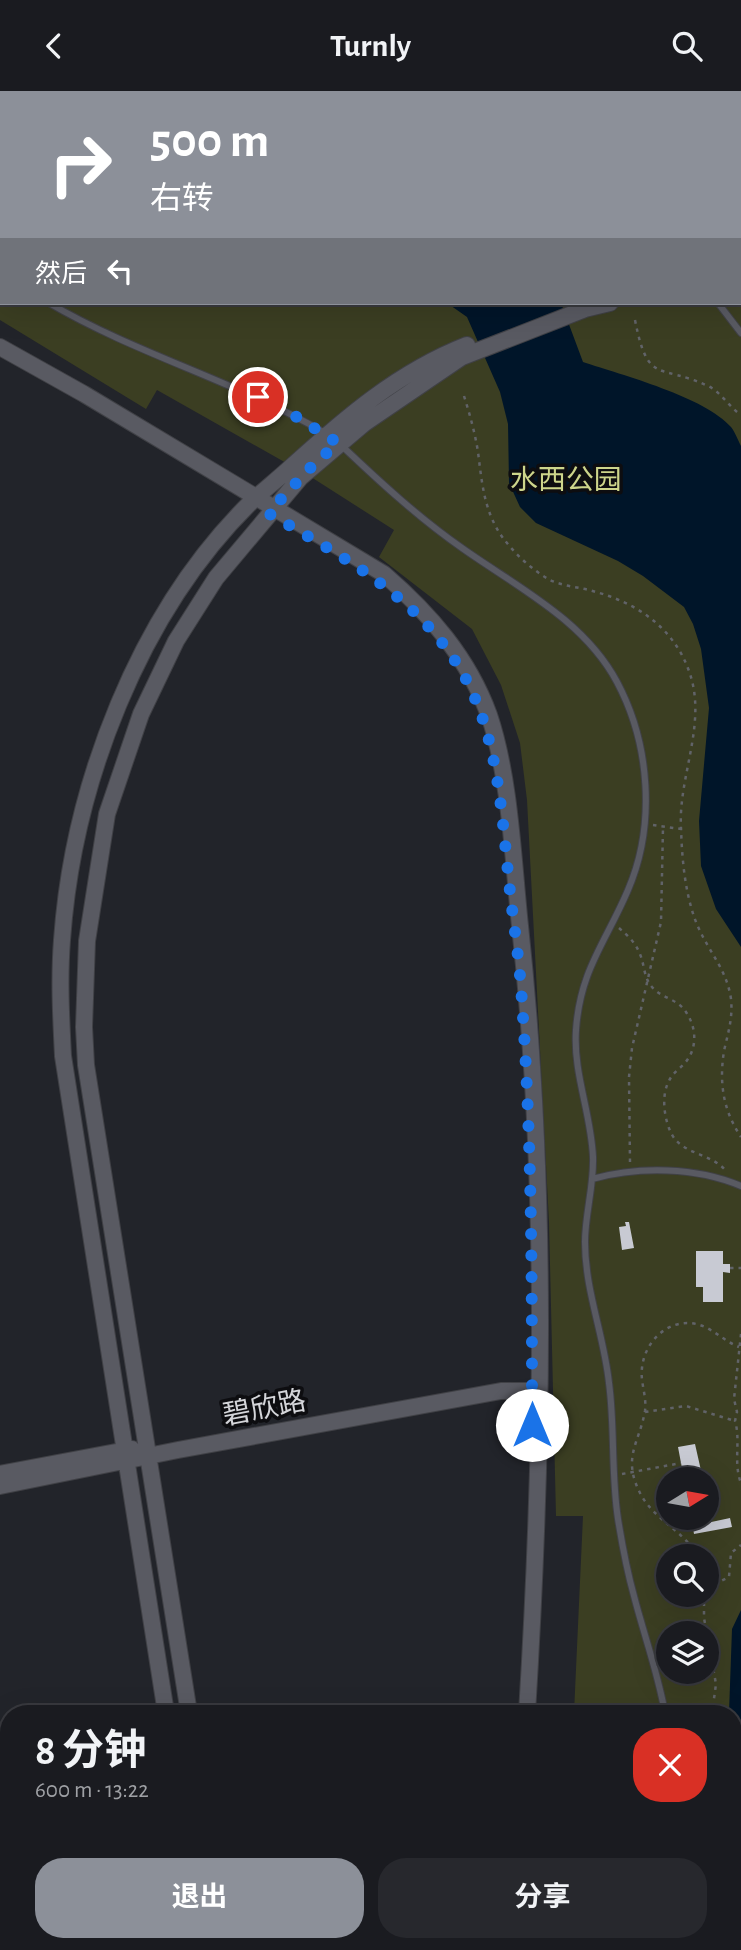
<!DOCTYPE html>
<html lang="zh">
<head>
<meta charset="utf-8">
<style>
  body { margin:0; font-family:"Alegreya Sans","Noto Sans SC",sans-serif; background:#27282d; color:#f1f3f6; height:100vh; display:flex; flex-direction:column; font-size:26px; white-space:nowrap }
  * { box-sizing:border-box; margin:0 }
  p { font-size:23px; color:#9fa1a5 }
  .icon { flex:none; width:38px; height:38px; fill:none; stroke:currentColor; stroke-width:2; stroke-linecap:round; stroke-linejoin:round }
  .map { position:relative; flex:1; overflow:hidden }
  .details { position:absolute; left:0px; top:1614px; width:742px; height:247px; display:flex; flex-direction:column; background:#1a1b20; border-radius:28px 28px 0 0; box-shadow:0 7px 28px #0002,0 0 0 2px #38393e }
  .details>* { flex:none }
  .banner { position:absolute; left:0px; top:0px; width:742px; height:214px; box-shadow:0 7px 28px #0002,0 0 0 2px #38393e; background:#8c9099; color:#fff; overflow:hidden }
  .needle { width:46px; rotate:79deg }
  .tools { position:absolute; left:656px; top:1376px; display:grid; gap:14px }
  .tools a { display:grid; place-items:center; width:63px; height:63px; border-radius:50%; background:#1a1b20; box-shadow:0 7px 28px #0002,0 0 0 2px #38393e; font-size:35px }
  .pin { position:absolute; display:grid; place-items:center; width:60px; height:60px; color:#fff; margin:-30px; border:4px solid #fff; border-radius:50%; box-shadow:0 2px 7px #0007 }
  .me { position:absolute; width:77px; margin:-38px; rotate:0deg; stroke-linejoin:round; filter:drop-shadow(0 0 5px #0008) }
  .turn { display:flex; align-items:center; gap:24px; height:147px; padding:0 35px; font-size:32px }
  .turn .icon { width:91px; height:91px; stroke-width:2.5 }
  .turn b { display:block; font-size:49px; line-height:60px }
  .then { display:flex; align-items:center; height:66px; padding:0 35px; background:#0003; gap:14px; font-size:26px }
  .round { display:grid; place-items:center; flex:none; width:74px; height:74px; border-radius:28px; background:#27282d }
  .overview { display:flex; align-items:center; justify-content:space-between; height:119px; padding:0 35px }
  h1 { font-size:42px; font-weight:700; line-height:52px }
  .primary-button { display:flex; gap:14px; margin-top:auto; padding:14px 35px }
  .primary-button a { flex:1; height:80px; border-radius:28px; background:#8c9099; color:#fff; font-size:28px; font-weight:700; line-height:80px; text-align:center }
  .primary-button a+a { background:#27282d; color:#f1f3f6 }
  header { display:flex; justify-content:space-between; align-items:center; height:91px; padding:0 35px; background:#1a1b20; font-size:32px; font-weight:700 }
  .map>svg:first-child { display:block }
  .green { fill:#3b3e22; fill-rule:evenodd }
  .water { fill:#001529 }
  .building { fill:#c8cad3 }
  .lines { fill:none; stroke-linecap:round; stroke-linejoin:round }
  .lane-casing { stroke:#404146; stroke-width:8 }
  .secondary-casing { stroke:#404146; stroke-width:18 }
  .path { stroke:#616368; stroke-width:2.5; stroke-dasharray:3.5 5; stroke-linecap:butt }
  .lane { stroke:#595a62; stroke-width:6 }
  .secondary { stroke:#595a62; stroke-width:16 }
  .route { stroke:#1a73e8; stroke-width:12; stroke-dasharray:0 21.6 }
  .labels { text-anchor:middle; stroke-width:7; stroke-linejoin:round; paint-order:stroke }
  .park-label { font-size:28px; fill:#cdd58b; stroke:#0d0d10 }
  .street-label { font-size:28px; fill:#d4d5d9; stroke:#0d0d10 }
</style>
</head>
<body>
<header><svg class="icon" aria-label="back" viewBox="0 0 24 24"><path d="M15 5l-7 7 7 7"/></svg>Turnly<svg class="icon" aria-label="search" viewBox="0 0 24 24"><circle cx="10" cy="10" r="6"/><path d="M15 15l6 6"/></svg></header>
<div class="map">
<svg width="741" height="1859" viewBox="0 0 741 1859">
  <rect width="100%" height="100%" fill="#22242a"/>
  <!-- green -->
  <path class="green" d="M0,0h741v1859h-122v-7h114v-230h-159l9,-197h-27l-7,-294 -22,-422 -7,-57 -19,-58 -29,-56 -93,-72 15,-27 -83,-53 -154,-87 -11,19 -146,-89zM2,2h738v210h-738zM668,1388h39v38h-39zM668,1465h39v38h-39zM668,1542h39v38h-39z"/>
  <!-- water -->
  <path class="water" d="M112,0h551l-550,2z
    M447,212h114l22,59c39,13 122,35 148,65 4,5 7,13 10,19v501l-25,-38 -15,-43 -2,-45 10,-113 -8,-59 -8,-25 -9,-17 -41,-31 -25,-15 -82,-38 -16,-16 -11,-24 -1,-59 -8,-32 -33,-75z
    M741,1519v225c-10,-38 -8,-81 -8,-122h-4l3,-84z"/>
  <!-- building -->
  <path class="building" d="M625,1131h4l5,26 -12,2 -3,-23 7,-1z
    M696,1160h27v13h7v9l-7,-1v30h-20v-15h-7z
    M695,1353l7,31 -18,4 -6,-32z
    M691,1426h10l1,7 28,-6 2,9 -38,7z"/>
  <g class="lines">
    <!-- lane casing -->
    <g class="lane-casing">
      <path id="lane" d="M718,2l1,-2
        M0,182l2,1
        M49,212c89,52 187,78 276,130
        M718,212l23,30
        M342,355c38,36 77,72 120,102 55,39 122,72 155,134 33,62 39,143 11,208 -22,52 -48,80 -52,140 -3,43 15,83 17,127 1,29 -8,57 -8,85 0,49 19,93 24,141 6,45 2,91 9,136 4,25 9,52 16,77 10,39 24,77 31,117
        M592,1088c47,-13 104,-12 149,7
        M595,1859v-7
        M663,1859l1,-7"/>
    </g>
    <!-- secondary casing -->
    <g class="secondary-casing">
      <path id="secondary" d="M740,185l1,-1
        M0,256l84,47 300,180c45,39 84,83 105,141 21,62 24,144 31,211 28,260 23,526 7,787
        M0,1383l132,-25
        M0,1395l178,-36 323,-59h37
        M166,1622l-103,-657c-2,-39 -4,-77 -1,-116 11,-155 77,-328 189,-438 13,-12 27,-23 40,-35 54,-49 107,-95 176,-122
        M189,1622l-103,-648 -2,-38 3,-86 20,-127 34,-100 35,-73 40,-63 84,-100 65,-55 97,-66 123,-48 25,-6
        M198,1852v7
        M223,1852l1,7
        M53,1859l40,-7
        M504,1859l1,-7"/>
    </g>
    <!-- path -->
    <path class="path" d="M635,229c13,66 24,43 73,66 13,6 21,21 33,29
      M464,305c6,19 11,37 14,56 4,31 6,60 25,86 12,16 29,32 47,42 15,7 31,7 46,12 43,12 78,37 93,79 19,52 -11,105 -8,157 1,32 4,65 15,94 11,28 31,47 35,77 2,19 -3,34 -7,52 -5,32 -1,59 17,86
      M653,734l28,4
      M619,837c8,7 16,14 20,24 6,12 4,25 13,35 9,11 26,12 34,25 11,16 12,38 -3,53 -5,5 -11,9 -14,16 -8,14 -5,37 2,52 11,22 41,20 55,38
      M630,1071l-1,-85 3,-29 29,-126 2,-95
      M730,1177h11
      M741,1243l-7,65 3,13 -2,9c6,19 -2,42 6,62
      M645,1321l41,-6 49,15
      M622,1383l59,-11
      M698,1465c-15,-26 -44,-36 -58,-63 -18,-36 -1,-49 5,-82 2,-15 -5,-29 -3,-43 3,-31 34,-56 65,-40 11,6 20,14 32,19
      M707,1497l22,-11 2,-24 10,-8
      M704,1503v24l12,66 -4,29"/>
    <!-- lane -->
    <use href="#lane" class="lane"/>
    <!-- secondary -->
    <use href="#secondary" class="secondary"/>
  </g>
  <g class="lines">
    <!-- route -->
    <path class="route" d="M258,306l21,9 59,37 -24,21 -46,49c72,42 146,81 191,154 39,64 42,142 50,215 4,40 11,80 13,121 10,140 10,282 10,422"/>
  </g>
  <g class="labels">
    <!-- park labels -->
    <g class="park-label">
      <text x="566" y="398">水西公园</text>
    </g>
    <!-- street labels -->
    <g class="street-label">
      <text transform="translate(264 1316) rotate(-11)" y="10">碧欣路</text>
    </g>
  </g>
</svg>
<div class="tools">
<a><svg class="needle" viewBox="-14 -14 28 28"><path d="M0-13l5 13h-10z" fill="#e53935"/><path d="M0 13l5-13h-10z" fill="#9fa1a5"/></svg></a>
<a><svg class="icon" aria-label="search" viewBox="0 0 24 24"><circle cx="10" cy="10" r="6"/><path d="M15 15l6 6"/></svg></a>
<a><svg class="icon" aria-label="layers" viewBox="0 0 24 24"><path d="M12 4l9 5-9 5-9-5zM3 14l9 5 9-5"/></svg></a>
</div>
<div class="pin" style="left:258px;top:306px;background:#d93025"><svg class="icon" aria-label="arrive" viewBox="0 0 24 24"><path d="M6 21V4h12l-3 4 3 4H6"/></svg></div>
<svg class="me" style="left:532px;top:1334px" viewBox="-20 -20 40 40"><circle r="19" fill="#fff"/><path d="M0-13L10 11 0 6-10 11z" fill="#1a73e8"/></svg>
<div class="banner">
<div class="turn"><svg class="icon" aria-label="right" viewBox="0 0 24 24"><path d="M7 20v-9h11M14 6l5 5-5 5"/></svg><div><b>500 m</b>右转</div></div>
<div class="then">然后<svg class="icon" aria-label="left" viewBox="0 0 24 24"><path d="M17 20v-9H6M10 6l-5 5 5 5"/></svg></div>
</div>
<section class="details">
<div class="overview"><div><h1>8 分钟</h1><p>600 m · 13:22</p></div><a class="round" style="background:#d93025;color:#fff"><svg class="icon" aria-label="close" viewBox="0 0 24 24"><path d="M6 6l12 12M18 6L6 18"/></svg></a></div>
<div class="primary-button"><a>退出</a><a>分享</a></div>
</section>
</div>
</body>
</html>
